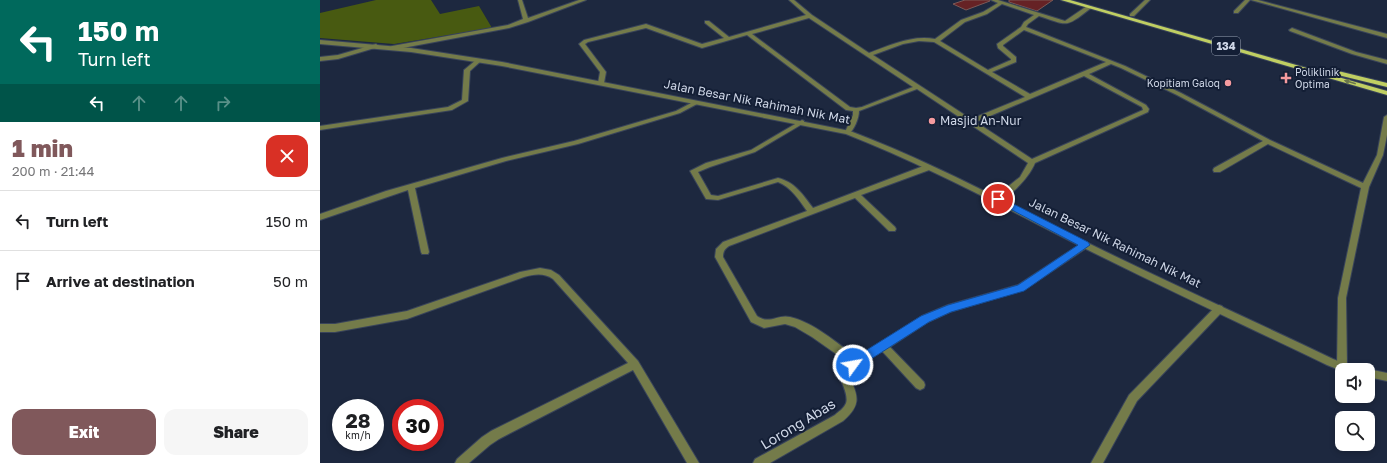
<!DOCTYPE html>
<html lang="en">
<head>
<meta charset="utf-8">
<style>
  body { margin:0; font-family:"Golos Text",sans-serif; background:#f6f6f6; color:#202124; height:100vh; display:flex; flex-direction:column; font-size:15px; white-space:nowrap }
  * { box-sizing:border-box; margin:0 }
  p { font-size:13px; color:#757577 }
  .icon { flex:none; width:22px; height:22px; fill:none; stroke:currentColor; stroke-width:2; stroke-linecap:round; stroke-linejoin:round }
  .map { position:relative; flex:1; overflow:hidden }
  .panel { display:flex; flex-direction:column; background:#fff; width:320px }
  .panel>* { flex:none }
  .top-card { background:#00695c; color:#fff; overflow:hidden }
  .tools { position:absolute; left:1015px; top:363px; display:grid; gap:8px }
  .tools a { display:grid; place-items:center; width:40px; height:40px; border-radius:8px; background:#fff; box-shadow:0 2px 6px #0003; font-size:20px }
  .speed { position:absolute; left:12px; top:399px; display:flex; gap:8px; font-size:20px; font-weight:700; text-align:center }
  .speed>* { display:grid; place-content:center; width:52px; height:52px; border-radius:50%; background:#fff; box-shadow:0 2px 6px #0003; line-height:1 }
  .speed small { font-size:10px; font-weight:400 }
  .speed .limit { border:6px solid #d22; background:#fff; color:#111 }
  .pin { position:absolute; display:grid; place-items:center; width:34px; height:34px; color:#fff; margin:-17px; border:2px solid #fff; border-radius:50%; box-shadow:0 1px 4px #0007 }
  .me { position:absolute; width:44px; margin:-22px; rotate:58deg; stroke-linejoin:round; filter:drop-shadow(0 0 3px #0008) }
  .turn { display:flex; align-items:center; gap:14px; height:84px; padding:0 12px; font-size:18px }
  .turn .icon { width:52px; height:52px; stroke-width:2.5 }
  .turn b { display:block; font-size:28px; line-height:34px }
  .lanes { display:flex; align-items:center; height:38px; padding:0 12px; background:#0003; justify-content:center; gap:20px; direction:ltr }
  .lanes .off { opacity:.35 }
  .round { display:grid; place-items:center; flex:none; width:42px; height:42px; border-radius:12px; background:#f6f6f6 }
  .overview { display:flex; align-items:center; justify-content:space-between; height:68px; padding:0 12px }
  h1 { font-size:24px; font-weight:800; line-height:30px; color:#80585b }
  .cta { display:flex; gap:8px; margin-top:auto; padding:8px 12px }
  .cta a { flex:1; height:46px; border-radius:12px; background:#80585b; color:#fff; font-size:16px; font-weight:800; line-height:46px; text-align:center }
  .cta a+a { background:#f6f6f6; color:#202124 }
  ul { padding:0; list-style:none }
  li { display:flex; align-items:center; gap:12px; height:60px; padding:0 12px; border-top:1px solid #e0e0e0 }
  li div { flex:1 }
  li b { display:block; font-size:15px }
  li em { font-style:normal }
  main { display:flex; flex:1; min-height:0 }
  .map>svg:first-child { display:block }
  .green { fill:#485a11 }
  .building { fill:#662225; stroke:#7b5957 }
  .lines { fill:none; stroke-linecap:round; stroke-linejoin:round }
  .minor-casing { stroke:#39445a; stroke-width:2 }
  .tertiary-casing { stroke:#39445a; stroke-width:2 }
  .primary-casing { stroke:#39445a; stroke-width:2 }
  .minor { fill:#747b4a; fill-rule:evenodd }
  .tertiary { fill:#747b4a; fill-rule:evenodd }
  .primary { fill:#c0cf62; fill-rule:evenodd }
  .oneway { fill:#6a764c }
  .route { fill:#1a73e8; stroke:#114b97 }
  .poi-dot { fill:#f59b9f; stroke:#131e35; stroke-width:1.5 }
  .labels { text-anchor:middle; stroke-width:4; stroke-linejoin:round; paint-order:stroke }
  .far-poi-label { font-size:10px; fill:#cfd7e7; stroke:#131e35; text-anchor:start }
  .shield { fill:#131e35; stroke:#97a0b2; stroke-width:1 }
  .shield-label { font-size:11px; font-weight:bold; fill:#cfd7e7 }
  .street-label { font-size:12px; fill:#cfd7e7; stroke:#131e35 }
  .poi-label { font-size:12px; fill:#cfd7e7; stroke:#131e35; text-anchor:start }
  .near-street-label { font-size:14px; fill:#cfd7e7; stroke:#131e35 }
</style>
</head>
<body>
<main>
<section class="panel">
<div class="top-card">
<div class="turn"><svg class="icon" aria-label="left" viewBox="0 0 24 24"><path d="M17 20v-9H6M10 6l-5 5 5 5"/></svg><div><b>150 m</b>Turn left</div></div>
<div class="lanes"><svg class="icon" aria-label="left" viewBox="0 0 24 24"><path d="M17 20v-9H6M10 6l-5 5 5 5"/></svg><svg class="icon off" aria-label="ahead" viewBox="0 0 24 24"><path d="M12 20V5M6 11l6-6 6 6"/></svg><svg class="icon off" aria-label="ahead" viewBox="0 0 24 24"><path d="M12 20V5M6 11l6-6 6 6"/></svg><svg class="icon off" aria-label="right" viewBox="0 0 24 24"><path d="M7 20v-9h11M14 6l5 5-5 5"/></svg></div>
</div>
<div class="overview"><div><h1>1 min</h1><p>200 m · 21:44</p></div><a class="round" style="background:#d93025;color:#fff"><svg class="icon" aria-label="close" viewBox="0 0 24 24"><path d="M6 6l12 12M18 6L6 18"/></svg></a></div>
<ul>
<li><svg class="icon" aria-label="left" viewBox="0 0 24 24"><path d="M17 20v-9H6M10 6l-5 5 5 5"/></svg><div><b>Turn left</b></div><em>150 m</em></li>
<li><svg class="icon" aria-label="arrive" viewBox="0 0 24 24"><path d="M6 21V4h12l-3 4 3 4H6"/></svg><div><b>Arrive at destination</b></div><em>50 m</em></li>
</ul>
<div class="cta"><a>Exit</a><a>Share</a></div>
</section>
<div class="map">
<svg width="1067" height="463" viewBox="0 0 1067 463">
  <rect width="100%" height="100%" fill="#1d283f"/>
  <!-- green -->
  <path class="green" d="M56,0h55l9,14 39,-8 13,22 -98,16 -74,-6v-25z"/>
  <!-- building -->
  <path class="building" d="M645,0h25v1l-24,9 -13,-6z
    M689,0h44l-16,11 -28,-9z"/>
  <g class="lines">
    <!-- minor casing -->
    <g class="minor-casing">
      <path id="minor" d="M198,0h4l6,18 51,-18h7l-58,22 -19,6 -117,22 -3,-2 3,-2 116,-21 15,-6z
        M469,0h5l18,15 57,38c22,-8 43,-18 66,-14l26,-19 22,-8 15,-9 -7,-3h7l67,21 22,-15h4v2c-26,20 -22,18 -52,8l-11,8 -2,3 99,39 56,27 89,47 93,43 14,-28 7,-38 3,-2v20l-4,20 -14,32 -23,111 1,69 -1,3h-4v1l-4,-1 -1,-3 1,-69 23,-110 -93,-44 -48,28h-6l-1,-2 1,-2 49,-27 -86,-46 -56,-27 -10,-4 -22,10 57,31 3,4 -1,3 -113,51c-5,13 -24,34 -37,38l-4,-2 1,-2 25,-20 8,-14 -111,-74 -58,22c0,7 -5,20 -11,23l-3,-2 8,-17v-4l-7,-1 -99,-75 -45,13 -56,-20 -58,14 -3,2 21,28 -2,11 -3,2 -3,-2 2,-11 -21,-28 5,-4 62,-16 56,20 22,-6 -19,-15v-2h4l20,16 77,-22zM682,4l32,11 -10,7 -3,5 -24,17 1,4 13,11v1l-23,10 -48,-29 25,-19 22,-8zM489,18l104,69 -51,20 -6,1 -6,-1 -98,-73zM704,30l82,32 -76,32 -38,-22 24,-10v-5l-13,-11v-1zM599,41l15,1 91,55 -54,22 -98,-64 30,-11zM764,76l58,31 1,3 -111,49 -56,-37z
        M825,0h5l-16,16h-4v-2z
        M925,0h5l-12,13h-4v-2z
        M931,0h7l129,34v4z
        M972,28l64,24 31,8v4l-35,-10 -62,-23 -1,-1z
        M56,44l3,2 -1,1 -40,12 -18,2v-4l18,-2z
        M156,60l5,1 -11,10 -2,30 -16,9 -132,20v-4l128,-19 14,-7 2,-30z
        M375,101l2,1v2l-17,9 -102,31 -72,17 -91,27 14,64 -1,2h-6l-1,-2 -13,-62 -88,30v-6l66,-23 116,-33 72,-17 102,-30z
        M482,120l2,1v2l-49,29 -45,15 -12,5 13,23 7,1 60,-18c17,4 25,17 35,30l113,-43h3l4,2 -1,2 -71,26 34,32 1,2 -1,2h-6l-34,-33 -126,48c-4,3 -6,5 -6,11l34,59c13,9 20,-2 33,1 25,6 46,26 67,40l65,-41 26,-11 70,-20 64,-42h6l1,2 -1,2 -64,43 -74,22 -22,10 -38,25 34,35 1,3 -1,3 -4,2 -4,-2 -34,-37 -31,21 -2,4c10,21 12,29 -6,45l-73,42h-17l2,-4 80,-44c3,-3 8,-6 10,-10 5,-7 -3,-22 -6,-29l4,-10 6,-3 -37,-26 -17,-10 -10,-3 -21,4 -13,-6 -36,-65 1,-8 7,-7 84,-31c-8,-11 -16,-24 -29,-29l-60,18 -12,-1 -16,-28 16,-8 45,-13z
        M220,268l11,2 8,5 79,86 61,102h-12l-54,-93 -134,69 -9,6 -21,18h-14l2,-4 25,-22 9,-6 137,-68 -75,-84c-9,-6 -18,-5 -29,-2l-117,42 -72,13h-15v-8h15l72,-13 113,-39z
        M899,305l3,1 2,3 -2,3 -85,89 -34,62h-12l38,-68 87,-89z"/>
    </g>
    <!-- tertiary casing -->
    <g class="tertiary-casing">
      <path id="tertiary" d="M0,40l91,8 91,14 348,69c82,31 159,73 238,112 81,40 164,77 245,116l10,4 18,4 1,3h-20v1l-15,-6c-81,-39 -163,-77 -243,-117 -79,-40 -156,-82 -238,-114l-344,-68 -91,-14 -91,-8z
        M1048,369l19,4v8l-19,-4v-7h-4z"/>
    </g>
    <!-- primary casing -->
    <g class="primary-casing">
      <path id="primary" d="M741,0h9l317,91v4z
        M1018,71l49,12v4l-49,-12z"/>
    </g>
    <!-- minor -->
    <use href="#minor" class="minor"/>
    <!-- tertiary -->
    <use href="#tertiary" class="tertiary"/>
    <!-- primary -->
    <use href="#primary" class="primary"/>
  </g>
  <!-- one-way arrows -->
  <defs><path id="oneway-solid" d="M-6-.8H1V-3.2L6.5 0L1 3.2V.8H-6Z"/></defs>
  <use class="oneway" href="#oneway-solid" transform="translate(1030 82) rotate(-164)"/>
  <!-- route -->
  <path class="route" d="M678,196l90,46 2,3 -66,46 -73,21 -22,10 -72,46 -4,2 -4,-2 -2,-3 2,-4 72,-45 27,-11 70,-20 60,-40 -83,-44 -1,-2z"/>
  <!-- markers -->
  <g class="poi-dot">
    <path d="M964 72h4v4h4v4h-4v4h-4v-4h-4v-4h4z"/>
    <circle cx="908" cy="83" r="4"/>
    <circle cx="612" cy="121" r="4"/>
  </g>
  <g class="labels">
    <!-- far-poi labels -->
    <g class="far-poi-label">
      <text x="975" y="76">Poliklinik<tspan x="975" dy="12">Optima</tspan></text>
      <text x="900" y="87" text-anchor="end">Kopitiam Galoq</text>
    </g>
    <!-- shield labels -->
    <rect class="shield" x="892" y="37" width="28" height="18" rx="3"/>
    <g class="shield-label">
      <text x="906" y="50">134</text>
    </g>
    <!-- street labels -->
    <g class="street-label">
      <text transform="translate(437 102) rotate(11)" y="4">Jalan Besar Nik Rahimah Nik Mat</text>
      <text transform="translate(795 243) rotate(26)" y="4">Jalan Besar Nik Rahimah Nik Mat</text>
    </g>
    <!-- poi labels -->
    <g class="poi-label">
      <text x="620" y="125">Masjid An-Nur</text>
    </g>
    <!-- near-street labels -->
    <g class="near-street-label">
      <text transform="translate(478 424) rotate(-31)" y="5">Lorong Abas</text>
    </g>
  </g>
</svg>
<div class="tools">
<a><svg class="icon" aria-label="sound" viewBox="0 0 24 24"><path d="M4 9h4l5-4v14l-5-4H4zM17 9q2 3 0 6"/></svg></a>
<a><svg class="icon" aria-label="search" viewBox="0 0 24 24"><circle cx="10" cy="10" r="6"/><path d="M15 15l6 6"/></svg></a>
</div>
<div class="speed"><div>28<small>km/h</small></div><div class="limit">30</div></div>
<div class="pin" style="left:678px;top:199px;background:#d93025"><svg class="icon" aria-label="arrive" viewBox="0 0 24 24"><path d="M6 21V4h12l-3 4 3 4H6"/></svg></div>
<svg class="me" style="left:533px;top:365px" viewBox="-20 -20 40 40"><circle r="17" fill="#1a73e8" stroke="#fff" stroke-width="3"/><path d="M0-11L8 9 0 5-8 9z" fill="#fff"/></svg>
</div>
</main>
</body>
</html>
